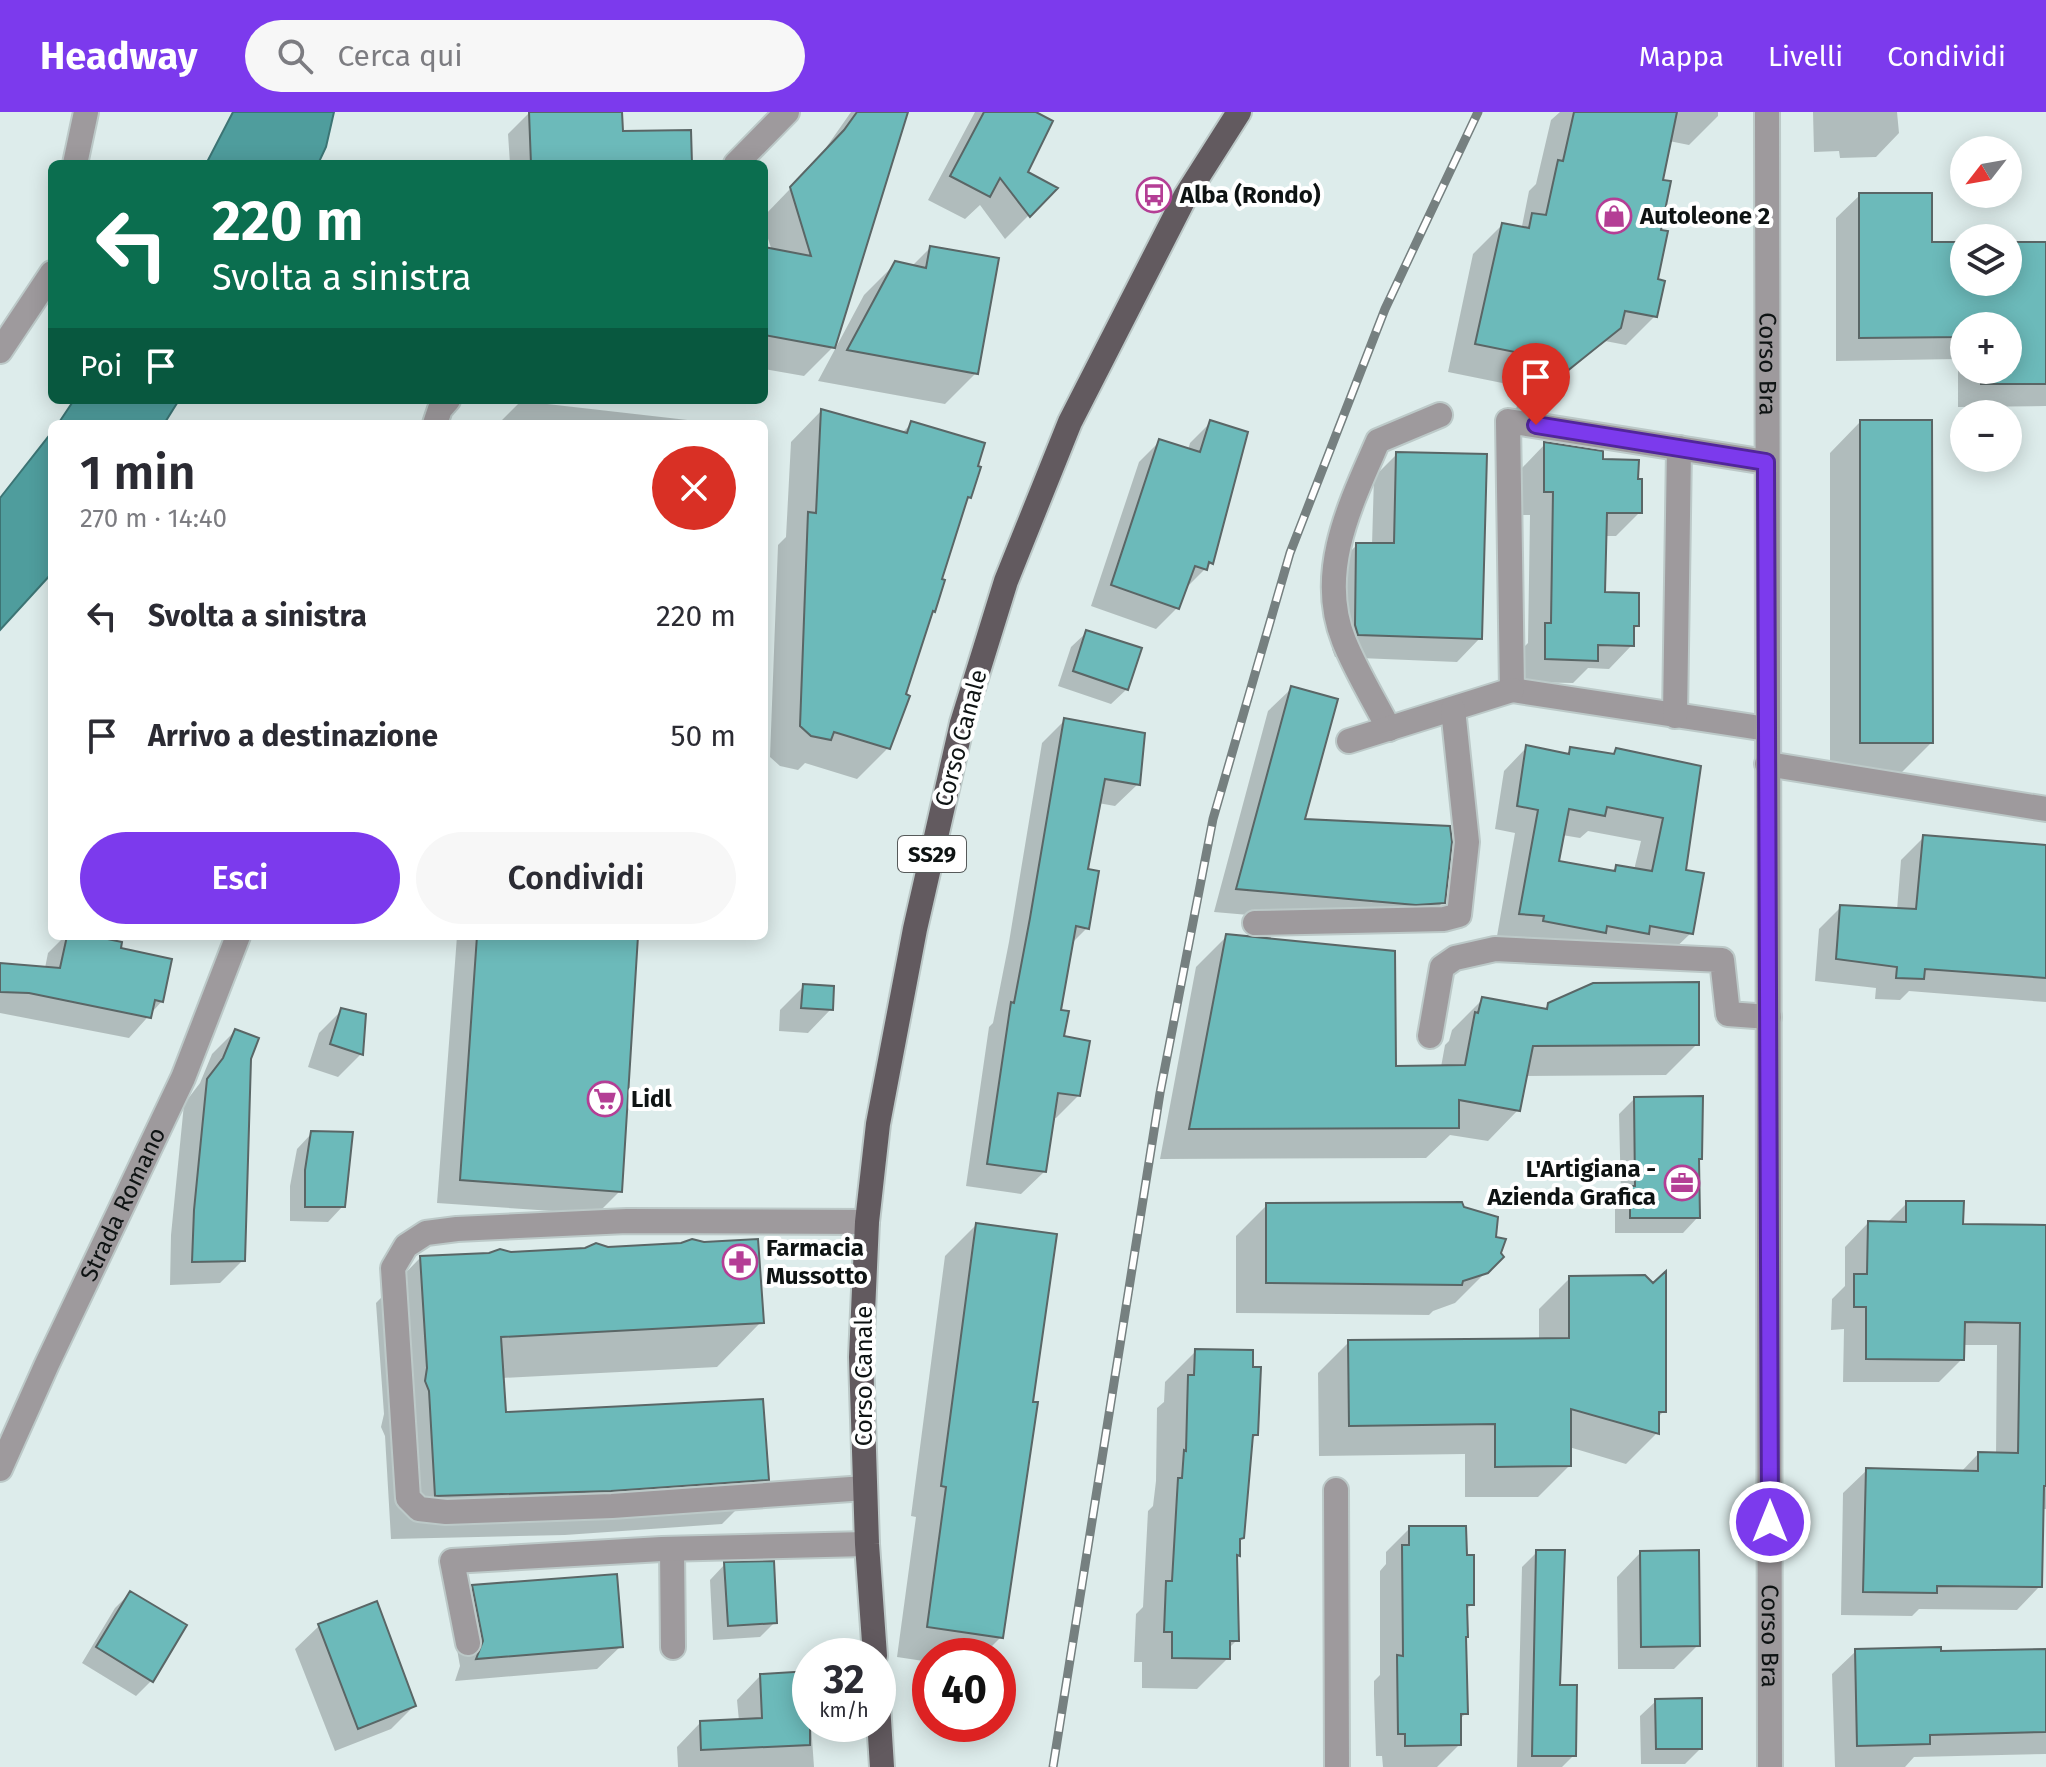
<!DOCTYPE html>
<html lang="it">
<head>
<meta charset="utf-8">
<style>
  body { margin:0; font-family:"Fira Sans",sans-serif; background:#f7f7f7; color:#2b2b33; height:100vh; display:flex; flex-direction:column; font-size:30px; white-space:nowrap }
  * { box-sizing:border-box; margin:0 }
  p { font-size:26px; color:#7c7c81 }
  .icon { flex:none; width:44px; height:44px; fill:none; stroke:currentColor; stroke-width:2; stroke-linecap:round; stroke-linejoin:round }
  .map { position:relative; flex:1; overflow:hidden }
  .sheet { position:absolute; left:48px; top:308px; width:720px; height:520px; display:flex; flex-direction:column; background:#fff; border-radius:12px; box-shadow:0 4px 20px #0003 }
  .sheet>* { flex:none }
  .hud { position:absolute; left:48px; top:48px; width:720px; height:244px; border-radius:12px; box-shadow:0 4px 20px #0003; background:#0b6e4f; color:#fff; overflow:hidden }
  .needle { width:52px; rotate:239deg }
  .controls { position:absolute; left:1950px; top:24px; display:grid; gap:16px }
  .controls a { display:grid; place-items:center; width:72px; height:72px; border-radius:50%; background:#fff; box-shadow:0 4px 20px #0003; font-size:40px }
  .speed { position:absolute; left:792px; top:1526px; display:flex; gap:16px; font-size:40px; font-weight:700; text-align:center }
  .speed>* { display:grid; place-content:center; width:104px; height:104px; border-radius:50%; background:#fff; box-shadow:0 4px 20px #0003; line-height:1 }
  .speed small { font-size:20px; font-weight:400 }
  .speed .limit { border:12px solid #d22; background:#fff; color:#111 }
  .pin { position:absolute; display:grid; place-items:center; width:68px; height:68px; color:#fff; margin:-82px -34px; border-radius:50% 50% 50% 0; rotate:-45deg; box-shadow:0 0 8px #0007 }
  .pin .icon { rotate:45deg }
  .me { position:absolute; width:88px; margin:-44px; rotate:0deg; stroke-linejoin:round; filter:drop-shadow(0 0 6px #0008) }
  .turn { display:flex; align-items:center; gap:28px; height:168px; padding:0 32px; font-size:36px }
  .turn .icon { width:104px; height:104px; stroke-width:2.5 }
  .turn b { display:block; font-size:56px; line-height:68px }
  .then { display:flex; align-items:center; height:76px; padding:0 32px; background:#0003; gap:16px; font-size:30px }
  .round { display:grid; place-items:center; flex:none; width:84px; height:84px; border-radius:42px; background:#f7f7f7 }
  .headline { display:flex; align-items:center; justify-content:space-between; height:136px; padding:0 32px }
  h1 { font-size:48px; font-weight:600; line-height:60px }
  .primary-button { display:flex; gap:16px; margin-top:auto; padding:16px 32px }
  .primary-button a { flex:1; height:92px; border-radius:48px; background:#7c3aed; color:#fff; font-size:32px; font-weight:600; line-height:92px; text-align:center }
  .primary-button a+a { background:#f7f7f7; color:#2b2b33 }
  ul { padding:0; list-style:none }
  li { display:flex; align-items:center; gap:24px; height:120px; padding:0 32px }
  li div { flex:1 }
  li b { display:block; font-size:30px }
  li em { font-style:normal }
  header { display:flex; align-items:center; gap:48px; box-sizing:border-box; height:112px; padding:0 40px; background:#7c3aed; color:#fff }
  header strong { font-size:38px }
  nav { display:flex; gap:44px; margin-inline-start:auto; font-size:28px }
  .search { width:560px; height:72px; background:#f7f7f7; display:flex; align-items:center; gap:20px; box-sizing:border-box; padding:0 28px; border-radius:44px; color:#7c7c81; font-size:30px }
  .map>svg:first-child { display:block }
  .water { fill:#4f9d9d; stroke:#3c7474; stroke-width:2 }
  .shadow { fill:#0003; fill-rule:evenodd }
  .building { fill:#6cbaba; stroke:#5a6666; stroke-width:2; fill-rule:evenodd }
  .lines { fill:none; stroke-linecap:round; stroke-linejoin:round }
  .minor-casing { stroke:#bcc9c8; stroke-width:28 }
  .major-casing { stroke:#bcc9c8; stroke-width:28 }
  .minor { stroke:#9e9a9d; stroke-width:24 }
  .major { stroke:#625a5f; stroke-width:24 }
  .rail-casing { stroke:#768080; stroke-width:9 }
  .rail { stroke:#fff; stroke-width:6; stroke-dasharray:18; stroke-linecap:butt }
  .route-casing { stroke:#51269a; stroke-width:20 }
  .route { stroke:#7c3aed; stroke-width:14 }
  .labels { text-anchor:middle; stroke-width:8; stroke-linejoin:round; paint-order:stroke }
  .shield { fill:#fff; stroke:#565a5a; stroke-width:2 }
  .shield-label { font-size:22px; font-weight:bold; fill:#0e1313 }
  .poi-label { font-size:24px; font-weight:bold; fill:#0e1313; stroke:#fff; text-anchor:start }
  .street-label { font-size:24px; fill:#0e1313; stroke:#fff }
</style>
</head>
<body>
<header>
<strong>Headway</strong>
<div class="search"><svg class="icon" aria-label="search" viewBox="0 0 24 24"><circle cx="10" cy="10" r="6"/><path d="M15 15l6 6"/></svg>Cerca qui</div>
<nav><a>Mappa</a><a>Livelli</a><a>Condividi</a></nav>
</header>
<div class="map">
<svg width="2046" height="1655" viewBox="0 0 2046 1655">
  <rect width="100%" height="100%" fill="#ddeceb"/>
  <!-- water -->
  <path class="water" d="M233,0h101l-8,35 -8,17h-112z
    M74,288h105l-15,24h-106z
    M52,320v141l-52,57v-132z"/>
  <!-- shadow -->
  <path class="shadow" d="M620,0l1,21 69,31h-180l-2,-30 21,-21z
    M851,0h55l-73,235 -29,29 -40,-7v-120l8,2 -8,-25v-10l52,-54z
    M975,0h57l-7,61 30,16 -50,50 -25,-34 -15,14 -37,-19z
    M1560,0h158v4l-29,29 -20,-4 -9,40 -5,135 -29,29 -21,-4 -91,76 8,-30 -74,-15 25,-118 29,-29 17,3 3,-2 7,-35 7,-7 15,-64z
    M1813,0h84l2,21 -23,24 -36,1 -1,-7 -25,1z
    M1860,83l70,49h34v38h44v-38h38v162l-88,1v-48l-122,2v-143zM1964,214h44v44h-44z
    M930,136l46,125 -31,31 -127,-23 46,-86 31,-31 16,3z
    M521,289l184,21v2h-207z
    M821,299l80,23 11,-11 57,74 -5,5 -25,78 -6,31 -4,4 -41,133 -31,31 -52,-16 -7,7 -18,-4 -10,-9 8,-212 8,-8 5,-95z
    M1211,310v141l-27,27 -7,18 -21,21 -65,-23 48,-144 21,-21 28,9 2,-7z
    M1860,310l71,321 -31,31 -70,-1v-320z
    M1545,332l55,17 36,20 4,31 -24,24h-12l-1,58 34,32 -5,4v15l-23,24 -21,-1 -15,15 -51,-1 1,-34 5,-5 2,-128h-9l1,-47z
    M1397,342l83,184 -23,24 -122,-5 -3,-8 1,-81 24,-23h15l2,-68z
    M1087,520l40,57 -16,15 -53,-18 13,-39z
    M1292,576l10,133 141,81 -23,24 -29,1 -177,-15 54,-201z
    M1065,608l73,64 -23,22 -17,-3 -12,68 1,57 -16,16 -12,68 3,26 16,58 -22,22 -4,-1 -8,55 -23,22 -55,-8 23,-159 4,-4 16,-81 33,-199z
    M1527,635l38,8 6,-5 40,6 6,-6 82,17 -16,104 8,62 -24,23 -170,-20 18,-103 -20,-4 9,-58zM1588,719l53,10 -7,29 -18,-3 -5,5 -54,-9 5,-28 18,3z
    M1924,725l122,10v155l-137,-11 -9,9 -25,-1 1,-11 -61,-7 4,-52 22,-22 56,3 4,-50z
    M65,824h18l36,14 43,51 -33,37 -129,-25v-48l45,3 3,-15z
    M457,824h180l-17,255 -23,23 -160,-11z
    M1227,824l167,132 47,-1 4,-22 4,-4 3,-11 31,-31 61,11 5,-5 148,39 -31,31 -141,1 -7,34 -30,31 -38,-6 -24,23 -266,1 36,-192z
    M804,874l27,23 -23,24 -29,-2 1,-21z
    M342,898l19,44 -23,23 -30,-10 11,-34z
    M235,919l14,27 -6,202 -23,23 -50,2 1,-50 13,-131 16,-21 12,-29z
    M1634,987l66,59 -3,4 1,55 -15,16h-68v-30l6,-5 -2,-84z
    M312,1021l31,73 -15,16 -38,-1v-35l7,-37z
    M1907,1091l54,23 85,1v282h-4l-2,77 -23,24 -98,-1 -7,7 -71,-1 2,-122 24,-23 94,2 17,-18 18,1 1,-110h-35v14l-23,23h-96l1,-53 -13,1 1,-31 13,-13v-39l23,-24 18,1z
    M1267,1093l232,48 2,4 -46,46 -22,8 -4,4 -193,-2v-77z
    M976,1113l25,412 -19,19h-52v6l-33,-5 19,-140 -5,-1 34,-260z
    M704,1132l57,78 -44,45 -215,11 3,37 262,64 -45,45 -157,11 -174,4 -6,-103 -4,-9 3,-13 -8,-111 44,-45z
    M1570,1166l94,133 -7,7v15l-31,31 -57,-17v19l-31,31h-73v-43l-146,2 -1,-83 31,-31 190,-2v-31z
    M1196,1239l60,84 -5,5 -9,97 -4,5v13l-2,2 1,83 -9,9v9l-31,31 -55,-1v-26h-8l2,-48 7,-7 5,-96 5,-5 3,-25 1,-73 7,-6 1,-20z
    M1410,1416l62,76 -7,7 1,102 -7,7v25l-22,22h-54l-1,-11h-6l-2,-62v-13l6,-6v-104l6,-7v-12z
    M1537,1440l21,135 16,68 -12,12h-45l5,-200z
    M1640,1441l58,92 -24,24h-56l-1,-92z
    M725,1452l50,58 -15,15 -47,3 -3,-60z
    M473,1475l148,59 -24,23 -142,12 5,-15 -10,-56z
    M130,1481l21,88 -15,15 -54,-33 33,-55z
    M319,1514l95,80 -23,23 -56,22 -40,-102z
    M1856,1539l83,2 107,-2v103l-132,3 -9,10h-70l-3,-93z
    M760,1564l50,34 4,57h-136l-1,-20 23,-24 39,-2 -2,-21z
    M1656,1589l44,48 -15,15h-44l-1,-48z"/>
  <!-- building -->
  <path class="building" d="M529,0h93l1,19 68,-1 1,34h-161z
    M857,0h51l-73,236 -71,-13v-88l47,9 -21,-69 54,-57z
    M984,0h52l17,9 -25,51 30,16 -28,29 -30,-39 -10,19 -40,-21z
    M1574,0h103l-14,68 8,1 -10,49 7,1 -10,48 7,2 -8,36 -32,-6 -4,17 -80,64 8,-33 -74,-15 27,-121 27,5 3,-15 14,2 12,-55 5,1z
    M1859,81h73v49h32v40h44v-40h38v142h-65v-14h27v-44h-44v11l-105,1z
    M930,134l69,12 -21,116 -131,-24 48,-89 31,7z
    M821,297l86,24 4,-12 74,22 -7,23 3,1 -10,31 -3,-1 -26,82 3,1 -10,32 -2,-1 -27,83 4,2 -20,53 -56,-17 -3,8 -20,-4 -11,-10 8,-214 8,1z
    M1210,308l38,12 -35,132 -4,-2 -2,8 -12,-4 -16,43 -68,-24 48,-146 41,13z
    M1860,308h72l1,323h-73z
    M1544,330l59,9v8l36,1 -1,19h4v34h-35l-2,79 34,1v33h-5v20l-36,-1v16l-53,-2v-36h6l2,-131h-9z
    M1396,340l91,2 -5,185 -124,-4 -3,-10 1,-82h38z
    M1086,518l56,18 -14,42 -55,-19z
    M1291,574l47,13 -33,120 145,7 2,16 -7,61 -29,2 -180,-16z
    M1064,606l81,15 -5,52 -35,-6 -17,90 11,2 -10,58 -13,-3 -15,84 8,1 -5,25 26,5 -10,55 -22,-3 -12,79 -59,-8 24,-162 3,1 16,-85z
    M1526,633l43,9 1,-7 44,7 2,-6 85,18 -15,104 18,3 -11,61 -43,-8 -1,8 -42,-8 -1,7 -63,-12 1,-5 -25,-2 19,-104 -21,-4zM1607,695l56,11 -11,53 -36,-6 -1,6 -56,-10 10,-52 36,7z
    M1923,723l123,10v133l-121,-9 -1,10 -28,-1 1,-11 -61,-8 4,-54 76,4z
    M1226,822l169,17 1,115 69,-1 10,-53 3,1 4,-16 65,12 1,-6 45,-20 106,-1v63l-166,1 -13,65 -61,-11v28l-270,1z
    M67,824h26l29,6 -1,6 51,11 -9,43 -8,-2 -4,18 -122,-25 -29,-1v-29l60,5z
    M477,824h161l-16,256 -162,-12z
    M803,872l31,2 -1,24 -32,-2z
    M341,896l25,6 -3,41 -33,-11z
    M235,917l24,9 -8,21 -6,202 -53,1 2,-52 13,-131 16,-21z
    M1703,984l-1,63h-3l1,59h-70v-32h5l-1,-89z
    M311,1019l42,1 -8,75h-40v-37z
    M1906,1089h58l-1,23 83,1v261h-2l-2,101 -105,-1v7l-74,-1 3,-124 112,3v-19l40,1 2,-130 -55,-1 -1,38 -98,-1v-52h-12v-33h13l1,-53 38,1z
    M1462,1090l2,5 34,10 -2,20 10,2 -5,14 3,4 -16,16 -25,8 -1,4 -196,-2v-80z
    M976,1111l81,11 -24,168h5l-35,236 -76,-11 19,-140 -5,-1z
    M692,1127l12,3 54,-3 6,84 -263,14 5,75 257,-13 6,81 -158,11 -176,5 -6,-105 -4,-10 2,-13 -7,-112 69,-3 11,-4 11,3 74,-4 11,-5 12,4 73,-4z
    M1666,1159v141h-7v22l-88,-25v57l-76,1v-43l-146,2 -1,-86 221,-2v-62l76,-1 8,8z
    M1195,1237l58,1v17h8l-3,68h-5l-9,103 -4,1v17l-3,-1 2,86h-9v18l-58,-1v-26h-8l2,-51h6l6,-103h4l2,-28 2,1 2,-76h6z
    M1409,1414h57l1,29h7v50h-7l1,32h-2l2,77h-7v31l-56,1v-12h-7l-1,-79 6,1 -1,-111h7z
    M1536,1438h29l-5,135h17l-1,71h-44z
    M1699,1438l1,96 -59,1 -1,-96z
    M774,1449l3,62 -49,3 -4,-64z
    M617,1462l6,73 -147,12 7,-18 -11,-56z
    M130,1479l57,34 -34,57 -57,-35z
    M377,1489l39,105 -58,23 -40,-105z
    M1941,1535v4l105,-2v83l-116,3v9l-73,2 -2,-97z
    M810,1559v74l-109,5 -1,-29 62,-3 -2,-44z
    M1702,1586v51h-46l-1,-50z"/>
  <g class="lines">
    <!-- minor casing -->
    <g class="minor-casing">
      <g id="minor">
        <path id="s1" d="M1767,0l3,1655"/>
        <path d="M75,52l11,-52"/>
        <path d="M736,52l51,-52"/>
        <path d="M0,239l52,-78"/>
        <path d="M435,312l5,-15 8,-9"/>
        <path d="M1766,350l-258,-41 4,269 255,39"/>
        <path d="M1675,604l4,-268"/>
        <path d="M1389,617c-15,-29 -33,-58 -45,-88 -28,-69 7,-138 34,-200l62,-26"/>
        <path d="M1349,629l163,-51"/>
        <path d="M1767,652l279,45"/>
        <path d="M1255,811l189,-4 15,-4 8,-73 -14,-133"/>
        <path d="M1430,924l12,-69 13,-9 40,-9 227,11 6,54 41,3"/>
        <path id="s2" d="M0,1357l47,-105 136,-286 55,-142"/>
        <path d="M865,1376l-253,18 -166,6 -27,-3 -11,-11 -15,-230 13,-22 20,-13 31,-4 170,-8 240,1"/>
        <path d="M1336,1378l1,277"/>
        <path d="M672,1437l1,98"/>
        <path d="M468,1531l-16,-82 210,-12 205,-5"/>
      </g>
    </g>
    <!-- major casing -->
    <g class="major-casing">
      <path id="major" d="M875,1544l-8,-112 -6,-187 6,-135 11,-98 37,-195 47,-206 44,-142 64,-159 115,-225 54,-85
        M878,1592l4,63"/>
    </g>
    <!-- minor -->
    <use href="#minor" class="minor"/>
    <!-- major -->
    <use href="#major" class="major"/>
    <!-- rail casing -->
    <g class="rail-casing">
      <path id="rail" d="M1053,1655l107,-674 53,-274 77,-266 95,-244 93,-197"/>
    </g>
    <!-- rail -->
    <use href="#rail" class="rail"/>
  </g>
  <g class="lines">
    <!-- route casing -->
    <g class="route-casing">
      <path id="route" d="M1536,313l230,37 4,1060"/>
    </g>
    <!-- route -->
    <use href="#route" class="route"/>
  </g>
  <!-- icons -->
  <defs>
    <g id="bus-ring" transform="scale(1.8)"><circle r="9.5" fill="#fff" stroke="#b43e95" stroke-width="1.5"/><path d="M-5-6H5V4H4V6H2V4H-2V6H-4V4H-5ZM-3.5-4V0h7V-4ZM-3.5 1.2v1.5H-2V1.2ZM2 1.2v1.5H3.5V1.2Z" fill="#b43e95"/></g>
    <g id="shop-ring" transform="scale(1.8)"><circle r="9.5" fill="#fff" stroke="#b43e95" stroke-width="1.5"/><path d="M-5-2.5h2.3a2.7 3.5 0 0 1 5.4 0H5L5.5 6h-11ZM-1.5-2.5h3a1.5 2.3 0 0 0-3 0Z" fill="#b43e95"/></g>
    <g id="supermarket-ring" transform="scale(1.8)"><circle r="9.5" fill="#fff" stroke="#b43e95" stroke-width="1.5"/><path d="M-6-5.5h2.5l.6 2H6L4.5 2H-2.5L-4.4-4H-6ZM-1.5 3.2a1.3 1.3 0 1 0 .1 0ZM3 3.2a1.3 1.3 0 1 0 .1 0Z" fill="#b43e95"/></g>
    <g id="office-ring" transform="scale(1.8)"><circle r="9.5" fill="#fff" stroke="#b43e95" stroke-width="1.5"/><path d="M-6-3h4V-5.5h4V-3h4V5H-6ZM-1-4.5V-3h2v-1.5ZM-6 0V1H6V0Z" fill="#b43e95"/></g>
    <g id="pharmacy-ring" transform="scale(1.8)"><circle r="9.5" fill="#fff" stroke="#b43e95" stroke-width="1.5"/><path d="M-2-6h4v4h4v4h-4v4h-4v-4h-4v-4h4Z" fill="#b43e95"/></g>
  </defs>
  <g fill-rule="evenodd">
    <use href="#bus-ring" x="1154" y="83"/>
    <use href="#shop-ring" x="1614" y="104"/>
    <use href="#supermarket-ring" x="605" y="987"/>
    <use href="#office-ring" x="1682" y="1071"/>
    <use href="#pharmacy-ring" x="740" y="1150"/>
  </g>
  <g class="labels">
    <!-- shield labels -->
    <rect class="shield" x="898" y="724" width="68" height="36" rx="6"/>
    <g class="shield-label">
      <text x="932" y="750">SS29</text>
    </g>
    <!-- poi labels -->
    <g class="poi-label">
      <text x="1180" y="91">Alba (Rondo)</text>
      <text x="1640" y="112">Autoleone 2</text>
      <text x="631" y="995">Lidl</text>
      <text x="1656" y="1065" text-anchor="end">L'Artigiana -<tspan x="1656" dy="28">Azienda Grafica</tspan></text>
      <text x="766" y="1144">Farmacia<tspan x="766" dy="28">Mussotto</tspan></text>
    </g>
    <!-- street labels -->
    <g class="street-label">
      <text dy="8" stroke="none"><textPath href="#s1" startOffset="252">Corso Bra</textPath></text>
      <text transform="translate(961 626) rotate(-75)" y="8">Corso Canale</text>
      <text dy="8" stroke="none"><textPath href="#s2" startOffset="292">Strada Romano</textPath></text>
      <text transform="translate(864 1264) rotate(-90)" y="8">Corso Canale</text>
      <text dy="8" stroke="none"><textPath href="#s1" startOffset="1524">Corso Bra</textPath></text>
    </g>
  </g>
</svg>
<div class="controls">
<a><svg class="needle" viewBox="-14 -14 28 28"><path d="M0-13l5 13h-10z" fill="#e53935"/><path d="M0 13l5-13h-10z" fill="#7c7c81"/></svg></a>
<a><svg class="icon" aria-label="layers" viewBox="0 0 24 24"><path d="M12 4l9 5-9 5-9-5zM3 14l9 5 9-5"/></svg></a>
<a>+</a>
<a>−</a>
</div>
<div class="speed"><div>32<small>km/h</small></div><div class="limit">40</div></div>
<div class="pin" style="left:1536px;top:313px;background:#d93025"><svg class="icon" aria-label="arrive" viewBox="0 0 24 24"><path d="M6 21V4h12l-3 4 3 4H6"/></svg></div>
<svg class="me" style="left:1770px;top:1410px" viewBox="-20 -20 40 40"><circle r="17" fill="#7c3aed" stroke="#fff" stroke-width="3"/><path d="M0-11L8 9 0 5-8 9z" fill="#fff"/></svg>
<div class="hud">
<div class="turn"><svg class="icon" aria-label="left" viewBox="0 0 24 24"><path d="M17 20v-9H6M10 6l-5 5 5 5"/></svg><div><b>220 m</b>Svolta a sinistra</div></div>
<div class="then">Poi<svg class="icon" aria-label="arrive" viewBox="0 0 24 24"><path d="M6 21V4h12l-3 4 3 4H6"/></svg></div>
</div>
<section class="sheet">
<div class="headline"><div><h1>1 min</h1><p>270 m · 14:40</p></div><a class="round" style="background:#d93025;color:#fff"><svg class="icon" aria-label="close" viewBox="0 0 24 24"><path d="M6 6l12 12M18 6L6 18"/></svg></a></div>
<ul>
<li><svg class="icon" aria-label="left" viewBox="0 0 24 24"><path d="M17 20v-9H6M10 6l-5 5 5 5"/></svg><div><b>Svolta a sinistra</b></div><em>220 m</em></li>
<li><svg class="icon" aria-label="arrive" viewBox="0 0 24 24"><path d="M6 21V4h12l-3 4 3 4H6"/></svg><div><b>Arrivo a destinazione</b></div><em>50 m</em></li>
</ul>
<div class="primary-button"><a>Esci</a><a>Condividi</a></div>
</section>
</div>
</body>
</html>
